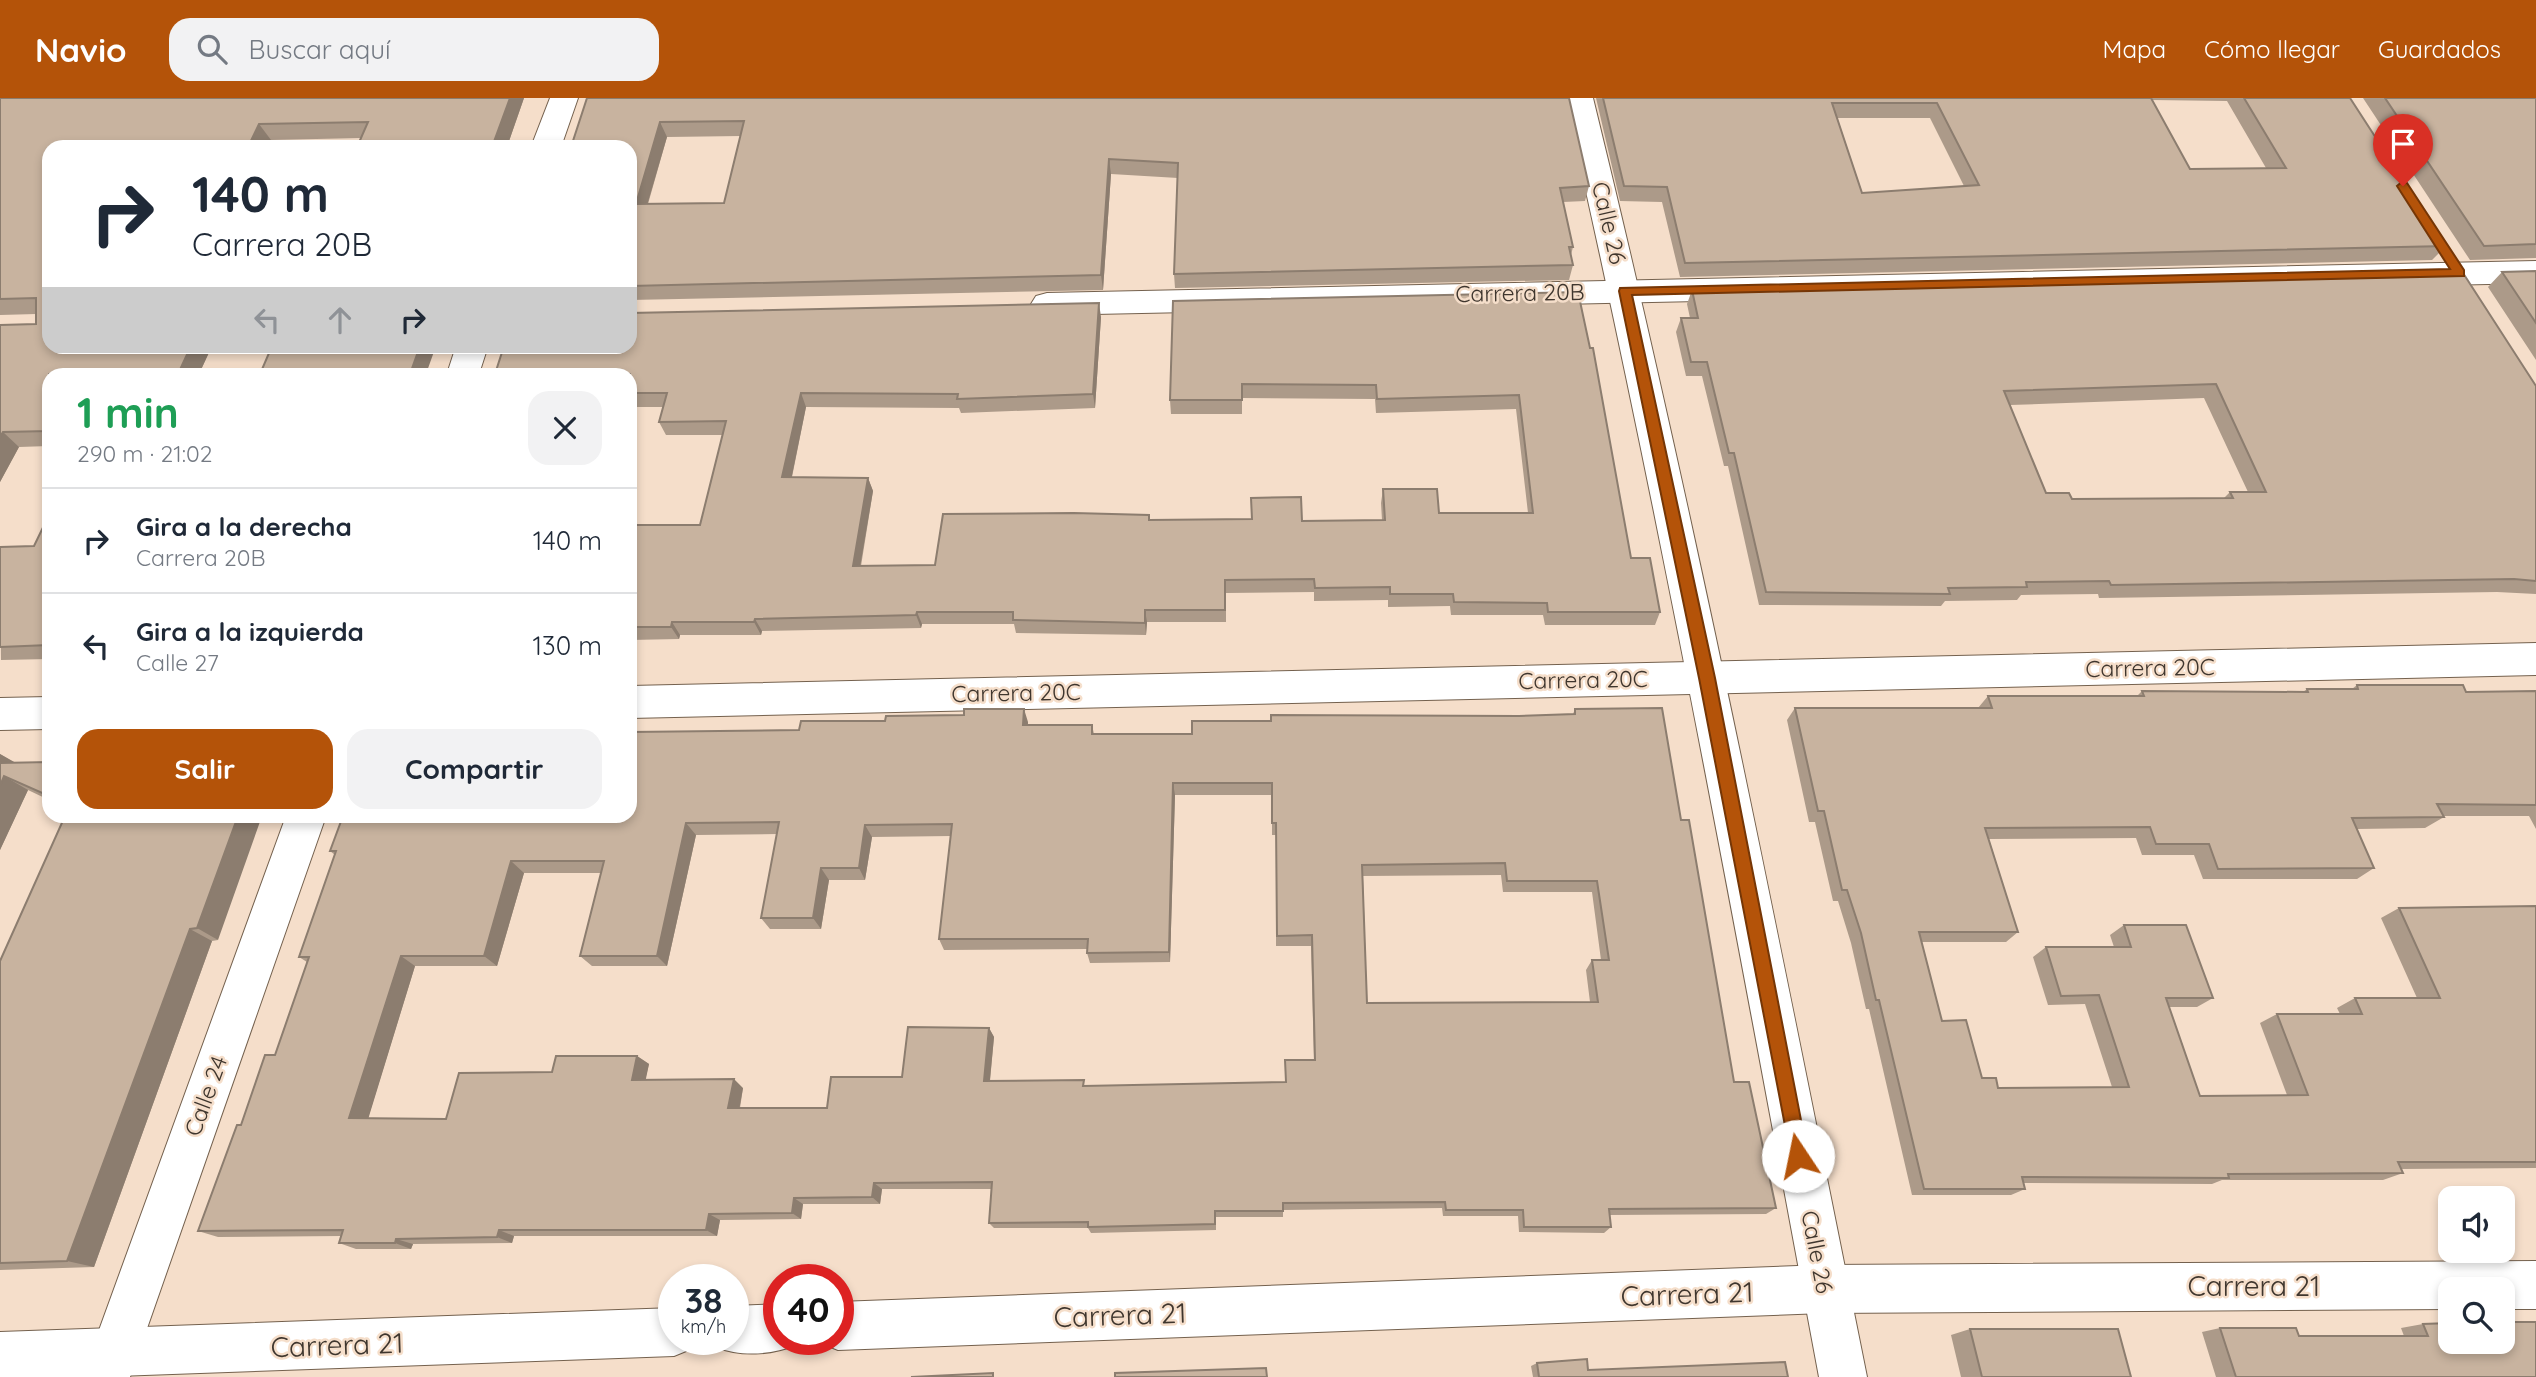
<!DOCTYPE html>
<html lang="es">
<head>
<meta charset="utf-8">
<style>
  body { margin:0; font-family:Quicksand,sans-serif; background:#f2f2f3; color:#1f2937; height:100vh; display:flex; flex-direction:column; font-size:26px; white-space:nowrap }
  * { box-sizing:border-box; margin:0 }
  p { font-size:23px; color:#747a83 }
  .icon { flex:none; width:38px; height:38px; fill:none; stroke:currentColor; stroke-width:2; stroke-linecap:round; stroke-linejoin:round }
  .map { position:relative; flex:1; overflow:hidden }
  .drawer { position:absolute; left:42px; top:270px; width:595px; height:455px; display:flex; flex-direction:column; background:#fff; border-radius:21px; box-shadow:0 4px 10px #0003 }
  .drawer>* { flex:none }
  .guide { position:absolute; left:42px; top:42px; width:595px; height:214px; border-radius:21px; box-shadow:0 4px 10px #0003; background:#fff; color:#1f2937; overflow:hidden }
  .buttons { position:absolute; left:2438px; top:1088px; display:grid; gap:14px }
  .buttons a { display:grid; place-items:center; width:77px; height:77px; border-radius:14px; background:#fff; box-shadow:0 4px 10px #0003; font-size:35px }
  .speed { position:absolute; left:658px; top:1166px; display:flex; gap:14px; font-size:35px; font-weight:700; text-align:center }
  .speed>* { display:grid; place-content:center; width:91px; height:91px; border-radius:50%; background:#fff; box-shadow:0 4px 10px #0003; line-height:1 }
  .speed small { font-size:18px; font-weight:400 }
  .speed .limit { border:10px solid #d22; background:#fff; color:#111 }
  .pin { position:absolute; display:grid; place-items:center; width:60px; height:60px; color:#fff; margin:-72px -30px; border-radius:50% 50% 50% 0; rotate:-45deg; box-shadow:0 0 7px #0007 }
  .pin .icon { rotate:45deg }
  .me { position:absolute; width:77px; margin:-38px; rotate:349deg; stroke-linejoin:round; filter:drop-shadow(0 0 5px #0008) }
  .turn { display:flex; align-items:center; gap:24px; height:147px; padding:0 35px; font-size:32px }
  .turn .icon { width:91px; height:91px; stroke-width:2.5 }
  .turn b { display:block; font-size:49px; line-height:60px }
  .lanes { display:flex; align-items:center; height:66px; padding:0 35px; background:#0003; justify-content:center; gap:35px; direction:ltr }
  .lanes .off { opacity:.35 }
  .round { display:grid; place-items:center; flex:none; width:74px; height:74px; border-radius:21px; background:#f2f2f3 }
  .headline { display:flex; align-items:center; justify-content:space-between; height:119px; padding:0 35px }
  h1 { font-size:42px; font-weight:700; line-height:52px; color:#1e9e55 }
  .cta { display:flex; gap:14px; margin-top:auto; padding:14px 35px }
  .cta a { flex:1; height:80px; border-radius:21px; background:#b45309; color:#fff; font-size:28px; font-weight:700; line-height:80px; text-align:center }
  .cta a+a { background:#f2f2f3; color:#1f2937 }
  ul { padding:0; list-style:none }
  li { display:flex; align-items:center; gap:21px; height:105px; padding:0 35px; border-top:2px solid #e0e1e3 }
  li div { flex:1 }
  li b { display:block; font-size:26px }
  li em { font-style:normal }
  header { display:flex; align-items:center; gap:42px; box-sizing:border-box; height:98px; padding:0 35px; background:#b45309; color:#fff }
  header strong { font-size:33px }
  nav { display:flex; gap:38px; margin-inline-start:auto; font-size:24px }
  .search { width:490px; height:63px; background:#f2f2f3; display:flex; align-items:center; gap:18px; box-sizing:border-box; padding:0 24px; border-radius:21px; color:#747a83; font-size:26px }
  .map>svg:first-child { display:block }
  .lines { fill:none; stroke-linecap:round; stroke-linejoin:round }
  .minor-casing { stroke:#74614e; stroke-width:2 }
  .tertiary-casing { stroke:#74614e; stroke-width:2 }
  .minor { fill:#fff; fill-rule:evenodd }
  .tertiary { fill:#fff; fill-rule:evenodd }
  .wall { fill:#ac9a89; fill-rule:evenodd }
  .shaded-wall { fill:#8c7d6f }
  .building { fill:#c8b39f; stroke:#8c7d6f; stroke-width:2; fill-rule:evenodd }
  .route { fill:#b45309; stroke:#753606; stroke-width:2 }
  .labels { text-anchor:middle; stroke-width:5; stroke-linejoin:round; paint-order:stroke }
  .street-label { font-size:23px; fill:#3f362e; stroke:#f5deca }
  .near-street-label { font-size:28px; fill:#3f362e; stroke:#f5deca }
</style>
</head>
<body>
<header>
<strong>Navio</strong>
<div class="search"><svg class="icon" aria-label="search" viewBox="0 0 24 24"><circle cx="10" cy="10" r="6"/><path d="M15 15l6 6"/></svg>Buscar aquí</div>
<nav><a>Mapa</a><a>Cómo llegar</a><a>Guardados</a></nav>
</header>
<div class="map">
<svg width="2536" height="1279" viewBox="0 0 2536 1279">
  <rect width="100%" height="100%" fill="#f5deca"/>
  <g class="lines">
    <!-- minor casing -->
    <g class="minor-casing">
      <path id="minor" d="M2536,163v22l-1489,32 -11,-3 -5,-8 5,-8 11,-3z
        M2536,545v32l-1906,43v-32z
        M49,599v32l-49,1v-32z
        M2536,1163v48h-34v-19h-52v19l-626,4 -986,37 -17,-7 -2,-4h19v-37l986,-37z
        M779,1206v35h20l-3,6c-25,10 -55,12 -80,2l-3,-8h20v-33z
        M674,1210v31h21l-4,10 -17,7 -585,21h-89v-45z"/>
    </g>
    <!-- tertiary casing -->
    <g class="tertiary-casing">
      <path id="tertiary" d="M550,0h28l-17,49h-30z
        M1565,0h28c104,424 188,852 274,1279h-48c-80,-427 -157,-855 -254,-1279z
        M456,248h32l-9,28h-32z
        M286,718h40l-196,561h-48z"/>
    </g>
    <!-- minor -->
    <use href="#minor" class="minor"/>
    <!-- tertiary -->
    <use href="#tertiary" class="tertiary"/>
  </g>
  <!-- wall -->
  <path class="wall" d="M0,0h524l-17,49 -146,-9 -90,2 -222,206h163l-13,28h-150v72l-30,1 -19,35v-157l36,-1v-10l-36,1z
    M587,0l1002,88 -4,15 -22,1 10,45 -2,8 2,10 -4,15 -394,8 -1,-14 4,-96 -67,-4 -8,116 -473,10v-153zM741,38l-17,67 -76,1 19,-67z
    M1596,0h754l96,148 -14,14 -752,17 -18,-75 -42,-1zM2152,2l75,1 39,67 -76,1zM1837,20h93l34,68 -102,7z
    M2363,0h173v160l-66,2z
    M2536,173v89l-48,-73 14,-15z
    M1692,192l844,96v208l-39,-2 -398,6 -1,-4 -77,1 -4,5 -72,1 -4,5 -182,-1 -31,-139h-4l-22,-90h-16l-10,-44 5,-14h9l-3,-14zM2204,300l44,94h-18l-6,6 -152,1 -26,-6 -36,-88z
    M1578,194l53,266 29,54 -5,13h-110l-2,-10h-92l-1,-9 -62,1v-7l-74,1v-9l-88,1v29h-79l-1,13 -130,-2 -2,-9h-92l-1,4 -159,3 -1,4h-81l-1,4 -49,1v-115h70l23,-90h-57l-7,-13 4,-15h-33v-33l471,-57 -6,91 -134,5 -2,-5 -153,-1 -14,70 76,1 5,13 -12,75 74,-1 215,-45h232l-1,-17 2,-14 56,24h89l-12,-104 -140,4 -1,-14 -133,-1v16h-71l-1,-14z
    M49,417v144l-48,1 -1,-113 34,-1z
    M2357,587l109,7 70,-1v138l-7,-13h-86l1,1 -19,11 -68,1 17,39 -17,11h-154l-9,-24h-52l-6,-17 -147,1 29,93 -12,10h-84l20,79 40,57 16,10 114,-1 -27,-83 -37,1 -15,-48 13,-10h68l-4,-12 14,-10 89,73 -16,9h-28l31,89 87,-1 -27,-72 17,-9h63l-3,-6 18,-10h62l-36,-80 18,-10 137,-2v262l-135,1 2,4 -20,7h-161l-10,4 -189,-1 2,6 -14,6h-99l-43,-186h-3l-15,-66 -13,-42h-5l-18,-79h-6l-22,-102 8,-12h183l10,-12h149l5,-5 161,1 4,-3h45z
    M1575,611l106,111 53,262 42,126 -10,6 -157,1 2,12 -7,6 -85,-1 -1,-16h-75l-1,-8 -159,2v7h-67v13l-125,3 -3,-5h-94l-5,-5 3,-34h-110l-2,15h-77l-2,15 -81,1 -3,16h-203l-2,7 -99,1 -2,5h-55l-17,-6 2,-7 -123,1 -20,-6 43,-106 34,-70 32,-93 -8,-5 36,-102 -5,-4 469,-121 229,-8v3h64l2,9h98l79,-13 248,-5 54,-2zM1175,697h97v40h4v111h35l3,114 -29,22 -199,4 -96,-5 4,-44 -5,-9 -87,49 -75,31h-87l3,-20 -98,-8 4,-16 -12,-8 -85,16 -106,47 -78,-1 47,-152h82l27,-93h77l-21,83 12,10h75l29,-131 81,-1 -16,84 9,11h51l8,-49h36l7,-43 79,-1 -12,103 5,11 143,-1v4l3,10 80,-1zM1501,777l2,17h89l9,68h-9l-6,10 4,32 -223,1 -4,-127z
    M0,656l15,9 34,-1v38l-21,-10 -28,60z
    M65,718l153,124 -6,1 -118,326 -94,3v-309z
    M2423,1226l113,53h-320l-14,-45 18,-4 79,8h105l-3,-8z
    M1970,1231l161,48h-170l-10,-42z
    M1537,1265l51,7 200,7h-255l-2,-11z"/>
  <!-- shaded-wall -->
  <path class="shaded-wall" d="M510,0h14l-17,49h-15z
    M660,24l7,15 -24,82 -7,-15z
    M259,26l12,16 -4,7h-19z
    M1109,61l2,15 -8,116 -2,-15z
    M1099,205l2,14 -6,91 -2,-14z
    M191,248h21l-13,28h-21z
    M420,248h16l-10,28h-16z
    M801,295l5,14 -17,83 -7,-13z
    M3,334l16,15 -19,35v-45z
    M868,380l5,13 -15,88 -5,-13z
    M1145,512l2,12 -1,13 -1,-12z
    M917,514l5,12 -1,4 -5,-13z
    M755,521l7,12 -1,4 -7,-13z
    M672,524l8,13 -1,4 -8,-12z
    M1024,611l4,13 -1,16 -4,-13z
    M0,656l16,9 -16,10z
    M4,678l24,14 -28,60v-64z
    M1173,685l2,12 -5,167 -1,-10z
    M238,718h24l-44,124 -21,-12z
    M686,725l10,12 -29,131 -10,-10z
    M865,727l7,12 -7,43 -6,-12z
    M511,763l13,12 -27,93 -13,-10z
    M821,770l8,12 -8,49 -8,-11z
    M190,831l22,12 -118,326 -27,-6z
    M401,858l14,10 -49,160 -17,-8z
    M989,930l5,9 -5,52 -5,-8z
    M637,958l12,8 -5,24 -12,-8z
    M734,981l9,9 -5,28 -10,-8z
    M874,1085l8,6 -2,15 -8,-7z
    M794,1100l9,6 -2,15 -9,-6z
    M709,1116l11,6 -3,16 -11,-6z
    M499,1132l15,6 -2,7 -15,-6z
    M396,1141l17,5 -2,5 -16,-6z"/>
  <!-- building -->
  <path class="building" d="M0,0h510l-18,49h-135l11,-25 -109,2 -11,23h-199v199h142l-13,28h-129v57l-46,1 -3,5v-112l36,-1v-26l-36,1z
    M587,0h982l20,88 -29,2 13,59h-4l4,18 -399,9 4,-111 -69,-4 -8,116 -471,11v-139h-59zM744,23l-20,82 -88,1 24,-82z
    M1603,0h548l39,71 96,-1 -42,-70h106l96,148 -761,17 -18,-76 -43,-1zM1832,5h105l42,82 -117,8z
    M2385,0h151v146l-52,2z
    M2536,173v52l-34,-51z
    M2463,175l73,113v195l-22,-2 -403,6 -2,-4 -83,1 1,5 -79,1 2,6 -184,-2 -32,-139h-5l-22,-91h-16l-10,-44h17l-6,-28zM2216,286l50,108h-36l3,6 -161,1 -3,-6h-23l-42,-102z
    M1578,194l12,56h3l38,210h19l10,54h-112l-1,-9 -93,-1 -1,-8h-63v-7l-75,1 -1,-9 -89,1v30h-80v13l-132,-3v-8h-96l-1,3 -161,4 -1,3h-82l-1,5h-41v-102h70l26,-104 -67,1 8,-29h-37v-19h-135l9,-28h126v-33l469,-10 -6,91 -136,5 1,-5 -157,-1 -19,84 86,1 -15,88 82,-1 8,-51 131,-1 75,2v5l103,-1 -1,-21 50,-1 1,24 83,-1 -2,-31h54l2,24h94l-14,-118 -142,4 -1,-14 -134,-1v16h-72l3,-99z
    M272,248h148l-10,28h-150z
    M49,417v130l-49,2v-100l34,-1z
    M2357,587h106l3,7 70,-1v114l-99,-1 7,13 -92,1 22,50 -156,1 -9,-25h-53l-6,-17 -165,1 33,104h-99l23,89 24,-1 16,58h14l2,10 131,-1 -30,-92 -38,1 -15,-49h85l-7,-22h62l27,73h-47l34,98 108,-1 -31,-81h85l-7,-16h85l-41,-90 137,-2v256h-138l5,11 -175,1 1,4 -207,-1 3,12h-101l-45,-189h-3l-15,-67 -14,-43h-5l-18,-79h-6l-23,-103h197l-4,-12h156l-2,-5 166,1 -1,-3h51z
    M1662,610l19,112h8l45,262h15l27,126 -167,1 2,18h-87l-1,-17h-77l-1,-8 -162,1v8h-68v13l-127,3v-5l-99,1 3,-41 -118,1 -2,14 -78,1 -2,15 -83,1 -3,16h-207l-2,7 -101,2 -1,4h-56l4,-13 -145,1 39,-106h4l24,-70h10l34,-98h-10l37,-106h-6l13,-35h287v-84l169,-2 2,-9h84l1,-5 78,-1v-6h60l-1,16h69v9h100v-13h79v-6l248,1 56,-2v-5zM1173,685h99v40h4l1,113 35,-1 3,125h-30l1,22 -203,4 1,-6 -100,1 5,-53 -81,-1 -6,50h-71l-4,31h-99l6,-29 -102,1 5,-24h-81l-4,16 -93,1 -13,46 -97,-1 52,-162h83l27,-95h93l-24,95h77l29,-133 93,-1 -18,96h52l8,-50h38l6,-43 87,-1 -13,115h149l-1,14 82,-1zM1505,765l2,18h90l12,79h-17l6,42 -231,1 -5,-138z
    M49,664v34l-45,-20 -4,10v-23z
    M65,718h173l-41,112 -7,1 -123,332 -67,2v-302z
    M2502,1224h34v55h-300l-16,-49h76l3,8h129l-5,-12 27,-1v19h52z
    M1970,1231h148l13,48h-149z
    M1587,1261l1,11 197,-8 3,15h-249l-2,-14z
    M1266,1270l1,9h-152v-4z
    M993,1275v4h-82z"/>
  <!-- route -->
  <path class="route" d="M2403,83l4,2 57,87v6l-832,19 83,383 93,478 -3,6 -7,3 -6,-3 -93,-484 -80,-387 1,-3 830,-19 -53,-83z"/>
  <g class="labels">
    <!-- street labels -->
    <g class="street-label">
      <text transform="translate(1609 125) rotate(77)" y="8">Calle 26</text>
      <text transform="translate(1520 195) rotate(-1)" y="8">Carrera 20B</text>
      <text transform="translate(2150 570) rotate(-1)" y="8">Carrera 20C</text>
      <text transform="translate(1583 582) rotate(-1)" y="8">Carrera 20C</text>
      <text transform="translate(1016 595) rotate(-1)" y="8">Carrera 20C</text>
      <text transform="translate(206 998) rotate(-70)" y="8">Calle 24</text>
      <text transform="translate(1817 1154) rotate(79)" y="8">Calle 26</text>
    </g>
    <!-- near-street labels -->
    <g class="near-street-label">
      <text x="2254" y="1198">Carrera 21</text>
      <text transform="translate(1687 1196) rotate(-2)" y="10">Carrera 21</text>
      <text transform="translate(1120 1217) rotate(-2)" y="10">Carrera 21</text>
      <text transform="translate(337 1247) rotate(-2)" y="10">Carrera 21</text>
    </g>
  </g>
</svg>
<div class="buttons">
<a><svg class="icon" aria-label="sound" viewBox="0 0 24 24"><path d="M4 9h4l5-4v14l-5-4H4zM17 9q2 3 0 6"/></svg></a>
<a><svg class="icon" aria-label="search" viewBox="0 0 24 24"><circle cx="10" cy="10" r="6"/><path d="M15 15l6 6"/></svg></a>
</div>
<div class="speed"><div>38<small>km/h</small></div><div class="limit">40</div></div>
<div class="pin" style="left:2403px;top:88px;background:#d93025"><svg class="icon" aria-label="arrive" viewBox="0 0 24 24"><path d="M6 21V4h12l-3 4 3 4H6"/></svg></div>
<svg class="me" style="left:1798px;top:1058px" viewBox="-20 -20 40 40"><circle r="19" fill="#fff"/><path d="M0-13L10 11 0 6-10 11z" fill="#b45309"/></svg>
<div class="guide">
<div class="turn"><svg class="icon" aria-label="right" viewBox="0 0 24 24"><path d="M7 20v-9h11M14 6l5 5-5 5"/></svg><div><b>140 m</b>Carrera 20B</div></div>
<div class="lanes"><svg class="icon off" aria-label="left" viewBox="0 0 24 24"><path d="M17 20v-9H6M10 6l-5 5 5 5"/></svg><svg class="icon off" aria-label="ahead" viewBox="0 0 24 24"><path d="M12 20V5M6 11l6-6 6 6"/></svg><svg class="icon" aria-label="right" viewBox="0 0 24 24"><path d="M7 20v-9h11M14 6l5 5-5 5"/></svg></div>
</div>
<section class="drawer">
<div class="headline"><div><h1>1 min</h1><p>290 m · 21:02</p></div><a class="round"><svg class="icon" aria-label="close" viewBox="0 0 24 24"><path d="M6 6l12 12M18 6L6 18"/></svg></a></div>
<ul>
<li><svg class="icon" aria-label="right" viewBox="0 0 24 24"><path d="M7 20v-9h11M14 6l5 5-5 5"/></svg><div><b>Gira a la derecha</b><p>Carrera 20B</p></div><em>140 m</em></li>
<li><svg class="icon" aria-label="left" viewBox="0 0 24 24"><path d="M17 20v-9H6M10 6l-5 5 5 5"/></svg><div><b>Gira a la izquierda</b><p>Calle 27</p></div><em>130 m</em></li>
</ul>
<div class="cta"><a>Salir</a><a>Compartir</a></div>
</section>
</div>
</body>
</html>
